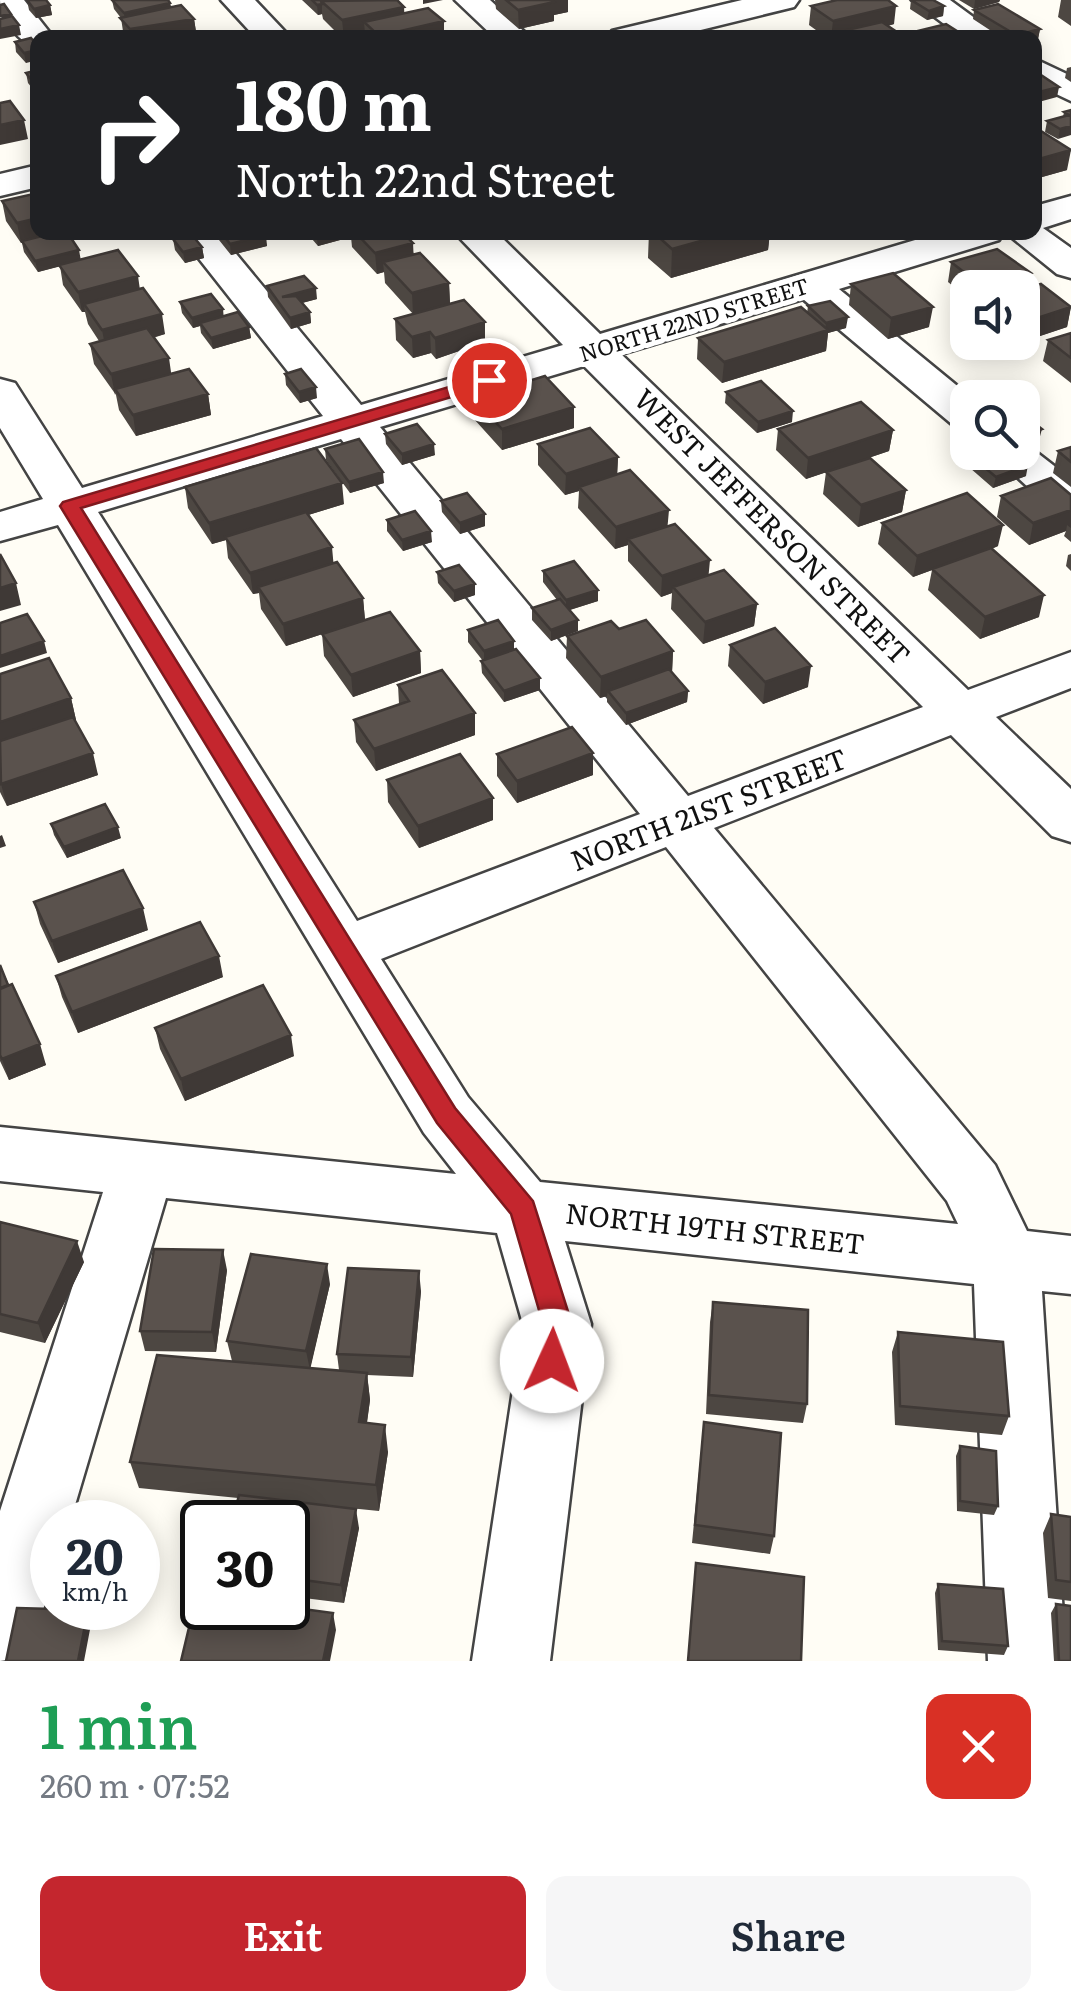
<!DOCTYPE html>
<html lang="en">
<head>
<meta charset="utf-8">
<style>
  body { margin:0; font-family:Literata,serif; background:#f6f6f7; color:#1f2937; height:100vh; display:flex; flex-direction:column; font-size:38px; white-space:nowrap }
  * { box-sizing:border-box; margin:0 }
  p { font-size:32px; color:#747a83 }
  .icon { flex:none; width:55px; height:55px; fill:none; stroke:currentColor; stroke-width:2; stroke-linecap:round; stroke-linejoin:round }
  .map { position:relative; height:1661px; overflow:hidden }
  .panel { display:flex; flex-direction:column; background:#fff; flex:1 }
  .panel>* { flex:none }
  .top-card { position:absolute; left:30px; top:30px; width:1012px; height:210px; border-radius:20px; box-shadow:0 5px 25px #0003; background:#202124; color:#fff; overflow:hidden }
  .tools { position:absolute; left:950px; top:270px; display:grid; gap:20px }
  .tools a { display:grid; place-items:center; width:90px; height:90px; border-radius:20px; background:#fff; box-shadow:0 5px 25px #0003; font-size:50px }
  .speed { position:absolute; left:30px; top:1500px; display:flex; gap:20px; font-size:50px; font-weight:700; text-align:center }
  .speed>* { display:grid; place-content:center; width:130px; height:130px; border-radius:50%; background:#fff; box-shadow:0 5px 25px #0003; line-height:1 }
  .speed small { font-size:25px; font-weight:400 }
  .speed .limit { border:5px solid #111; border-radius:15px; background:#fff; color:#111 }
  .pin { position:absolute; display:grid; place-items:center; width:85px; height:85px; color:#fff; margin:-42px; border:5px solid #fff; border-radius:50%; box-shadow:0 2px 10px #0007 }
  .me { position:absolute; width:110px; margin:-55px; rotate:2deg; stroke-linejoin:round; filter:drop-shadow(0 0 8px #0008) }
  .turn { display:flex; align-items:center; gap:35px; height:210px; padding:0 40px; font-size:45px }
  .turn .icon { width:130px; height:130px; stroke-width:2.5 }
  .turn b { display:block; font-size:70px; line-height:85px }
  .round { display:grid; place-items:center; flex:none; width:105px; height:105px; border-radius:20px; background:#f6f6f7 }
  .head { display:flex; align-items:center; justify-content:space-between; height:170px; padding:0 40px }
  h1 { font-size:60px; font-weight:600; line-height:75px; color:#1e9e55 }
  .cta { display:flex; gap:20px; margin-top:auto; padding:20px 40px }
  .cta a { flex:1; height:115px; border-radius:20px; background:#c4262e; color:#fff; font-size:40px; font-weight:600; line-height:115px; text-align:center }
  .cta a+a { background:#f6f6f7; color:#1f2937 }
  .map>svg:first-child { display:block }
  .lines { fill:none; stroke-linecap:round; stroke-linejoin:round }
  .minor-casing { stroke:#444; stroke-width:5 }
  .minor { fill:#fff; fill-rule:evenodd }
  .wall { fill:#4d4742 }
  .shaded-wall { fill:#3f3936 }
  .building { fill:#5a524d; stroke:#3f3936; stroke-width:2.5 }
  .route { fill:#c4262e; stroke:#7f191e; stroke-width:2.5 }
  .labels { text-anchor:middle; stroke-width:10; stroke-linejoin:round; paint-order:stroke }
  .far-street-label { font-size:22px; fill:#111; stroke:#fff }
  .street-label { font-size:28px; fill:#111; stroke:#fff }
</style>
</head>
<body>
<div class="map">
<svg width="1071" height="1661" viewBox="0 0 1071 1661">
  <rect width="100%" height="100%" fill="#fffdf5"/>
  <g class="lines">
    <!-- minor casing -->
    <g class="minor-casing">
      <path id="minor" d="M0,0h24l30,38h-16v10c-19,-5 -38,-29 -38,-48z
        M221,0h34l36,38h-35z
        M455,0h35l41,38h-36z
        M742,0h57l-5,7 -126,31h-60l4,-7z
        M912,0h38l52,38h-39z
        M1035,59l36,17v25l-36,-17z
        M38,165v22l-38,9v-22z
        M1071,196v23l-28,9 28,20v30l-14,-4 -52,-42h30v-26z
        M178,232h40l143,173 202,-60 -109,-113h42l104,102 342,-102h62l-5,8 -160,49 133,109h-4v31l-15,-4 -150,-126 -182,55 347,336 103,-38v36l-75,29 75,72v53l-19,-6 -101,-101 -237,93 281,337 32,66 44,5v58l-29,-3 24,370h-78l-14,-377 -409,-43 26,83 -41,337h-78l51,-337 -26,-91 -331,-35 -96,324h-18c0,55 -4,84 -25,135l-27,4v-150l103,-319 -103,-11v-54l456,47 -32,-41 -366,-608 -58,16v-29l43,-13 -43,-71v-49l15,4 67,105 241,-72zM584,366l339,341 -235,89 -308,-369zM341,439l299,375 -283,107 -259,-409zM666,847l281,354 11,23 -418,-42 -72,-85 -87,-138z
        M1022,441l49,38v37l-16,-4 -65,-60h32z"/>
    </g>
    <!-- minor -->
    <use href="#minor" class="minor"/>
  </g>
  <!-- wall -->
  <path class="wall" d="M27,0l23,5 2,10 -16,3 -7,-8z
    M112,0l58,3 1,4 23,12 3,19h-73l-3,-20 -7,-9z
    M302,0h95l7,14 40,24h-79v-4l-23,4 -19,-19 -1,-5 -4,1z
    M495,0h73v12l-14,3v6l-35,8 -23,-20z
    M911,0l33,6 -1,10 -16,4 -17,-11z
    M959,0h41l-1,2 -25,7z
    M1061,0h10v26l-13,-9z
    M998,4l42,25 -2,10 -3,1v-2h-33l-29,-19 1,-9z
    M811,6l83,18 -6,2 17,11v-3l58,1v3h-117v-2l-19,2 -18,-13z
    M15,42l23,4 -12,17 -10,-11z
    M1071,67v15l-6,-4 2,-10z
    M38,70l-2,23 -8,-10 -2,-10z
    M1071,110l-13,29 -13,-7 2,-11 16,-4 1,-5z
    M1035,133l32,37 -32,9z
    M2,201l79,59 59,29 25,45 -12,4 18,36 37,20 3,21 -75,21 -17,-26 -3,-15 -22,-31 -4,-20 9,-3 -11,-17 -3,-12h-3l-19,-27 -3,-19 -22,6 -14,-20 -2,-9h-1l-15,-22z
    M212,232h51l4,14 -36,9 -12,-15v-4l-3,1z
    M306,232h96l12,22 35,29 1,21 -37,10 -28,-31 -1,-11 -7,2 -25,-27 -1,-10 -33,9z
    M649,232h121l-2,18 -97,28 -23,-20z
    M173,239l29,8 2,11 -19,5 -10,-13z
    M951,262l80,11 -3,15 43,18 -4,21 -45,15v-54h-54v10l-20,-16z
    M851,284l78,43 -41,12 -39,-34z
    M267,286l50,13 -15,4 8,9 1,11 -20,6 -23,-32z
    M180,302l44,14 25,11 2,11 -38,11 -12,-16 -1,-7 -7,2 -11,-15z
    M808,306l38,22 -18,5 -2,18 -104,32 -25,-24 1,-21 109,-25z
    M395,319l90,3v20l-49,17 -5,-6 -18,5 -17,-18z
    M1071,333v50l-28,-22 5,-21z
    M285,374l32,24 -17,5 -14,-18z
    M726,392l66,30 -35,11 -32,-30z
    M473,398l101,9v21l-72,22 -28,-31z
    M778,429l115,1 -4,21 -83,28 -30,-29z
    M385,434l50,21 -33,10 -16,-21z
    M538,444l80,13 -1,17 51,52 40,49 49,29 -3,22 -51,18 -32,-35 1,-16 -11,4 -33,-36v-16l-13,4 -37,-41 1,-17 -14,4 -27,-30z
    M1071,447v40l-18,-14 5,-22z
    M325,449l59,34 -34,10 -24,-33z
    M972,457l54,19 -33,12 -23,-20z
    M826,472l80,18 -4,22 -44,15 -35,-33z
    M185,487l159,17 -36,11 25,48 30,35 2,22 -79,26 -25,-37 -2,-16 -6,1 -25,-36 -2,-18 -14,4 -24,-36z
    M1071,495v47l-7,-6 2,-5 -37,14 -32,-28 4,-21z
    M441,501l44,13v12l-25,8 -18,-22z
    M387,520l45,22 -29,9 -16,-20z
    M882,523l116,23 -6,3 47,68 -59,22 -52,-49 4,-20 -19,7 -35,-33z
    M1071,554v17l-5,-5 2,-11z
    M543,571l55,30 -28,9 8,21 -27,10 -19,-21v-12l25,-8 -14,-18z
    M437,572l38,12v11l-21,7 -16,-19z
    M619,629l54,22 -1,21 16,19 -1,11 -61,23 -19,-23v-6l-7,2 -34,-40 1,-22z
    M468,630l46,20 26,28v12l-36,12 -22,-29 -1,-12h2l-15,-19z
    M322,634l98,17 1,22 -68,24 -29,-41z
    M730,645l78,42 -45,17 -35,-38z
    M0,674l71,24 5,22h-1l23,55 -91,31 -7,-14z
    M398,685l77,50 -99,36 -20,-29 -2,-22 45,-16z
    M497,754l96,21 -76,28 -20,-27z
    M387,780l106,40 -74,28 -31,-46z
    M51,824l70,14 -54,20 -13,-23z
    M34,902l114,28 -90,33 -18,-39z
    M0,965l46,100 -37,15 -9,-19z
    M56,976l167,1 -145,56 -16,-36z
    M155,1028l139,28 -109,45 -25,-52z
    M0,1222l84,40 -39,81 -45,-11z
    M227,1270l-11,82 -71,-1 -5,-20z
    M330,1284l-20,84 29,2 -2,-16 84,-63 -8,86 -46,-2 3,25 -3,23 21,29 -9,59 -40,-4 20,21 -15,75 -56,-7v-74l-50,-24 -99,-10 -9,-26 102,-101 -5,-20z
    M713,1302l94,102 -4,19 -97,-9 4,-92z
    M898,1332l111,84 -7,19 -107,-10 -3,-73z
    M702,1441l72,95 -4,18 -78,-11z
    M960,1446l38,60 -4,9 -37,-4 -1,-55z
    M1051,1514l20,3v84l-23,-3 -5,-65z
    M938,1584l70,62 -4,9 -66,-5 -3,-57z
    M1056,1604l15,57h-17l-3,-48z"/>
  <!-- shaded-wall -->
  <path class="shaded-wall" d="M423,0h20l-20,4z
    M549,0h19v12l-14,3v6l-35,8 -1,-19z
    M975,0h25l-1,2 -25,7z
    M170,3l2,10 -47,9 -1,-9z
    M322,4v10l-4,1 -1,-10z
    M50,5l2,10 -16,3 -2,-9z
    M896,6l-2,18 -40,10 -7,-4 -1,6 -15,2 2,-17z
    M944,6l-1,10 -16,4 2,-9z
    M404,7l1,18 -41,-3 1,12 -21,4 -2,-18z
    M194,19l3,19h-66l-1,-9z
    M444,21v17h-65v-2z
    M19,25l2,10 -21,4v-10z
    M1040,29l-2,10 -3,1v-2h-20l1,-3z
    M38,50v10l-12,3 -2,-10z
    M1059,87l-2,10 -22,6v-10z
    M24,120l4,19 -28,6v-20z
    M1071,126v9l-13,4 2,-10z
    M1071,150l-4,20 -32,9 4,-20z
    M38,218v14h27l-44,11 -4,-20z
    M316,232h35v5l-33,9z
    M733,232h37l-2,18 -97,28 1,-29z
    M266,235l1,11 -36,9 -1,-11z
    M413,243l1,20 -31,-1 1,10 -7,2 -2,-21z
    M202,247l2,11 -19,5 -2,-11z
    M79,250l2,11 -43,11 -3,-11z
    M1031,273l-5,21 -4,1v-7l-39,-1z
    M138,276l3,21 -57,7 1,8h-3l-4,-20z
    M449,283l1,21 -37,10 -1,-21z
    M316,288l1,11 -34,9 -1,-11z
    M933,307l-4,20 -41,12 3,-21z
    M1071,307l-4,20 -45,15 3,-20z
    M223,309l1,11 -24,3v3l-7,2 -1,-10z
    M310,312l1,11 -20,6 -1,-11z
    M162,314l3,20 -59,16 -4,-20z
    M848,317l-2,11 -18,5 -2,18 -104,32 2,-21 101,-31 1,-8z
    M485,322v20l-49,17 -1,-21z
    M249,327l2,11 -38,11 -2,-11z
    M430,332l1,21 -18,5 -1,-21z
    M169,358l3,21 -57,10v6l-4,-21z
    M316,387l1,11 -17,5 -1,-11z
    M208,394l3,21 -75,21 -3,-21z
    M574,407v21l-72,22v-21z
    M793,411l-1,11 -35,11 1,-11z
    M1042,429l-3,11 -17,6 2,-11z
    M893,430l-4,21 -83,28 2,-21z
    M434,444l1,11 -33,10v-11z
    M618,457l-1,22 -38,8v4l-14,4 1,-21z
    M1028,465l-2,11 -33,12 3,-11z
    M383,472l1,11 -34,10 -1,-11z
    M342,483l2,21 -117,36 -2,-3 1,3 -14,4 -3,-21z
    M906,490l-4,22 -44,15 3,-22z
    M669,510l-2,22 -39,7v6l-13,4 1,-22z
    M1071,510v18l-4,-3 -1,6 -37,14 4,-22z
    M485,514v12l-25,8v-11z
    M1003,525l-5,21 -85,31 4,-21z
    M431,531l1,11 -29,9 -1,-11z
    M332,547l2,22 -76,18 1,6 -6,1 -3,-21z
    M710,560l-2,21 -35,6 -1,6 -11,4 1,-21z
    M16,583l5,22 -21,6v-23z
    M475,584v11l-21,7v-11z
    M598,590v11l-32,10v-11z
    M1044,595l-5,22 -59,22 5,-22z
    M363,598l2,22 -79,26 -3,-22z
    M757,604l-3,22 -51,18 2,-22z
    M578,620v11l-27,10v-11z
    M44,641l3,12 -47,15v-12z
    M514,641v11l-30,10v-11z
    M420,651l1,22 -68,24 -2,-22z
    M673,651l-1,22 -64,18 -1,5 -7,2 1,-21z
    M811,666l-3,21 -45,17 2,-22z
    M540,678v12l-36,12v-11z
    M688,691l-1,11 -61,23v-12z
    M71,698l5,22 -76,26v-24z
    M475,713v22l-99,36 -2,-22z
    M93,753l5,22 -91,31 -6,-22z
    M593,753v22l-76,28v-22z
    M493,798v22l-74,28 -1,-22z
    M118,827l3,11 -54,20 -3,-11z
    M2,835l4,11 -6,2v-12z
    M143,908l5,22 -90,33 -6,-22z
    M219,956l4,21 -145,56 -6,-21z
    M291,1035l3,21 -109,45 -4,-22z
    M40,1044l6,21 -37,15 -7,-21z
    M77,1241l7,21 -39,81 -7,-20z
    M223,1250l4,20 -11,82 -4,-20z
    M327,1264l3,20 -20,86 -4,-19z
    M419,1271l2,20 -8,86 -2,-20z
    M367,1373l3,27 -7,49 -4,-27z
    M385,1425l3,27 -9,59 -3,-26z
    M356,1509l3,19 -15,75 -3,-18z
    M88,1610l4,9 -8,42h-6z
    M333,1613l3,17 -6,31h-7z"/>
  <!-- building -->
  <path class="building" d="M27,0h19l4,5 -16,4z
    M112,0h56l2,3 -46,10z
    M312,0h12l-3,1 1,3 -5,1z
    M397,0l7,7 -62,13 -21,-19z
    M506,0h45l3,2 -36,8z
    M837,0h51l8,6 -63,15 -22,-15z
    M911,0h22l11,6 -15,5z
    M4,4l7,10 -11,2v-11z
    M998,4l42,25 -24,6 -42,-25z
    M181,5l13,14 -64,10 -10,-11z
    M428,8l16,13 -65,15 -15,-14z
    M12,16l7,9 -19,4v-10z
    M882,22l24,16h-46l-13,-8z
    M946,24l17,11 -9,3h-44l-5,-4z
    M73,32l4,6h-18l-1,-2z
    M31,38l7,8v4l-14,3 -9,-11z
    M38,70v13h-4l-8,-10z
    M1035,71l24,16 -24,6z
    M10,101l14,19 -24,5v-22z
    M1071,110v16l-11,3 -13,-8 22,-6 -5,-3z
    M1041,131l30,19 -32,9 -4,-3v-23z
    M38,193v25l-21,5 -15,-22z
    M58,232h9l12,18 -44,11 -13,-20z
    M221,232h42l3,3 -36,9z
    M355,232h47l11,11 -38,10z
    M653,232h80l-61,17z
    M192,235l10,12 -19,5 -10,-13z
    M997,249l34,24 -48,14 -32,-25z
    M118,250l20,26 -60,16 -19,-27z
    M420,253l29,30 -37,10 -29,-31z
    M893,273l40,34 -42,11 -40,-34z
    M304,276l12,12 -34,9 14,-1 14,16 -20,6 -23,-32z
    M1041,284l30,23 -46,15 -3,-2v-30z
    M143,288l19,26 -60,16 -18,-26z
    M211,294l12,15 -31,9 -12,-16z
    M464,300l21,22 -50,16 -5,-6 -18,5 -17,-18z
    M830,301l18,16 -22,6 -18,-17z
    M801,307l27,23 -104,32 -26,-24z
    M238,312l11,15 -38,11 -11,-15z
    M147,328l22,30 -58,16 -21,-30z
    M1071,333v25l-23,-18z
    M189,369l19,25 -75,21 -18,-26z
    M301,369l15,18 -17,5 -14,-18z
    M545,376l29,31 -72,22 -29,-31z
    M761,381l32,30 -35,11 -32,-30z
    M990,387l12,11h-25l-5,-5z
    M861,402l32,28 -85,28 -30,-29z
    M1022,414l20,15 -18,6z
    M417,424l17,20 -32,10 -17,-20z
    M590,428l28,29 -52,17 -28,-30z
    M359,439l24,33 -34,10 -24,-33z
    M1071,447v15l-13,-11z
    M316,448l26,35 -133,40 -24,-36z
    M986,452h27l15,13 -32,12 -24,-20z
    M870,458l36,32 -45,15 -35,-33z
    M630,470l39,40 -53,17 -37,-40z
    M1051,478l20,17v15l-38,13 -32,-27z
    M467,493l18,21 -25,9 -19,-22z
    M967,493l36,32 -86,31 -35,-33z
    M415,511l16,20 -29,9 -15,-20z
    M306,512l26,35 -82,26 -25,-36z
    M675,524l35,36 -48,16 -34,-37z
    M991,548l53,47 -59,22 -53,-48z
    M0,554l16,29 -16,5z
    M574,561l24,29 -32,10 -23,-29z
    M337,562l26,36 -80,26 -25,-37z
    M459,565l16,19 -21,7 -17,-19z
    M724,570l33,34 -52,18 -32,-35z
    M560,599l18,21 -27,10 -19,-22z
    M390,612l30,39 -69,24 -29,-41z
    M27,614l17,27 -44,15v-33z
    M498,620l16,21 -30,10 -16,-21z
    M646,620l27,31 -72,26 -34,-41 44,-15 8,8z
    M775,628l36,38 -46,16 -35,-37z
    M516,649l24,29 -36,13 -23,-30z
    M49,658l22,40 -71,24v-48z
    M669,669l19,22 -62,22 -18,-22z
    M442,670l33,43 -101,36 -20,-29 55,-19 -11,-16z
    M73,717l20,36 -92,31 -1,-43z
    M572,727l21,26 -76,28 -20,-27z
    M460,754l33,44 -75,28 -31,-46z
    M105,804l13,23 -54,20 -13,-23z
    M123,870l20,38 -91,33 -18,-39z
    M200,922l19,34 -147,56 -16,-36z
    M0,965l8,20 -8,3z
    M12,984l28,60 -38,15 -2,-4v-66z
    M263,985l28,50 -110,44 -26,-51z
    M0,1222l77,19 -39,82 -38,-9z
    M154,1249l69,1 -11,82 -72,-1z
    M251,1254l76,10 -21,87 -79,-10z
    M348,1268l71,3 -8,86 -74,-3z
    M713,1302l95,8 -1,94 -98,-9z
    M898,1332l105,10 6,74 -109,-10z
    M157,1355l210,18 -8,49 26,3 -9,60 -246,-23z
    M704,1422l77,11 -7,103 -79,-11z
    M960,1446l36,5 2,55 -38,-5z
    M239,1495l117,14 -15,76 -53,-7v-56h-56z
    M1051,1514l20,3v65l-15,-2z
    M696,1563l108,14 -3,84h-113z
    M938,1584l65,5 5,57 -66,-5z
    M197,1594l5,1v13l86,-1 45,6 -10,48h-142z
    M1056,1604l15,2v55h-12z
    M17,1608l71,2 -10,51h-72z"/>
  <!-- route -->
  <path class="route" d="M489,375l9,5 -3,4 -414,124 374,600 78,93 39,123 -10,46 -10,4 -10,-4 -4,-9 5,-37 -32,-110 -74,-91 -377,-617 3,-4z"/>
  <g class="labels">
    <!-- far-street labels -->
    <g class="far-street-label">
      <text transform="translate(694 320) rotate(-17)" y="8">NORTH 22ND STREET</text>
    </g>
    <!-- street labels -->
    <g class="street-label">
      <text transform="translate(772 527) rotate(45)" y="10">WEST JEFFERSON STREET</text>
      <text transform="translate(709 810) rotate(-21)" y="10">NORTH 21ST STREET</text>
      <text transform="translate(715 1229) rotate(6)" y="10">NORTH 19TH STREET</text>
    </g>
  </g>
</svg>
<div class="tools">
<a><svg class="icon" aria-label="sound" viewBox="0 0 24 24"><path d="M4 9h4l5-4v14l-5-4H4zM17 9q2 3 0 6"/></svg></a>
<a><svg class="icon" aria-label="search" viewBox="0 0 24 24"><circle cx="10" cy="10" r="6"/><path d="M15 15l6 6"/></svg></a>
</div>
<div class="speed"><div>20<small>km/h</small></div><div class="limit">30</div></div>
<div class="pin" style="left:489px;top:380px;background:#d93025"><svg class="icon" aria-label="arrive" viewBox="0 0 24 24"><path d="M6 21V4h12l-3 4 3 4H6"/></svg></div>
<svg class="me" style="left:552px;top:1361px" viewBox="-20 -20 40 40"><circle r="19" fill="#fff"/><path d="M0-13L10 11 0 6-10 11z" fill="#c4262e"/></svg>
<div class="top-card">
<div class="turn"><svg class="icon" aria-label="right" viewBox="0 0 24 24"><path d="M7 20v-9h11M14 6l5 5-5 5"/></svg><div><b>180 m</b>North 22nd Street</div></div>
</div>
</div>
<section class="panel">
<div class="head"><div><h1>1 min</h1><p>260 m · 07:52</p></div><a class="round" style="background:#d93025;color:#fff"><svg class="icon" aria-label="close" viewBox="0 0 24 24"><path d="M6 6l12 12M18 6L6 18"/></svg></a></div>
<div class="cta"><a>Exit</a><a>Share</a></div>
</section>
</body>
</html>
